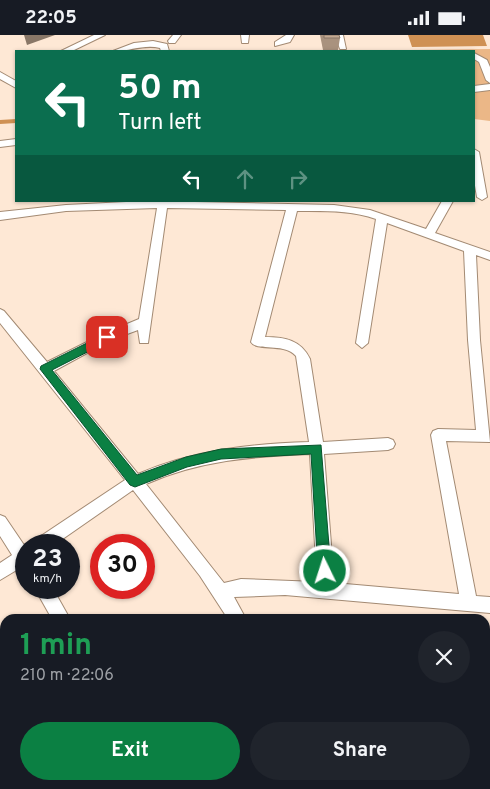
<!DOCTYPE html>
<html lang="en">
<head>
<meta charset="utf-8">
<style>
  body { margin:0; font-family:Overpass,sans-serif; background:#20242c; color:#f1f3f6; height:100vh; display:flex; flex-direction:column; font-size:19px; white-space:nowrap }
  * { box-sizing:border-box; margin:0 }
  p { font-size:16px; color:#9ea1a6 }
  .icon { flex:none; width:28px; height:28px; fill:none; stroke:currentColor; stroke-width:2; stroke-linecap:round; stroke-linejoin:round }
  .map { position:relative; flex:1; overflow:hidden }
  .panel { position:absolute; left:0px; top:579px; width:490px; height:176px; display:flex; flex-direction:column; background:#171b24; border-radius:15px 15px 0 0; box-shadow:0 1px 4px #0004 }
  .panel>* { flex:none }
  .top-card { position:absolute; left:15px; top:15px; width:460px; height:152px; border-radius:0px; box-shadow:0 1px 4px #0004; background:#0b6e4f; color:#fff; overflow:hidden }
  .speed { position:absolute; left:15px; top:499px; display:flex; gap:10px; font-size:25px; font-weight:700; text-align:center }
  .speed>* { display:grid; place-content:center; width:65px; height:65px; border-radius:50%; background:#171b24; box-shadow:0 1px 4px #0004; line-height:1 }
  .speed small { font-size:12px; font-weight:400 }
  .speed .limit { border:8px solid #d22; background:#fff; color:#111 }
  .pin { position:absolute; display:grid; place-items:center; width:42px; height:42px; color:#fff; margin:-21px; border-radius:10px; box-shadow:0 2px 8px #0006 }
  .me { position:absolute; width:55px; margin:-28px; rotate:356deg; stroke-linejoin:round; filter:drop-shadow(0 0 4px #0008) }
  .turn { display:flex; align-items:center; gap:18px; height:105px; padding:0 20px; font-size:22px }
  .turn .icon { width:65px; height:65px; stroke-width:2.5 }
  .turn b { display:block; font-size:35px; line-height:42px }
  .lanes { display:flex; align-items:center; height:48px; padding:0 20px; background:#0003; justify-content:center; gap:25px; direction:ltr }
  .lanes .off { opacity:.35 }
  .round { display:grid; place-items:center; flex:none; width:52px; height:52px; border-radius:26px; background:#20242c }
  .headline { display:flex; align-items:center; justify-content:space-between; height:85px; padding:0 20px }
  h1 { font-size:30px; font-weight:700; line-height:38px; color:#1e9e55 }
  .cta { display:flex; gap:10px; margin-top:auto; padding:10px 20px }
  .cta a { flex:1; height:58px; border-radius:30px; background:#0b8043; color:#fff; font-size:20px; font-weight:700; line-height:58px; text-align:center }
  .cta a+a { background:#20242c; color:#f1f3f6 }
  .status { display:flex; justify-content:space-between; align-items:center; height:35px; padding:0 25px; background:#171b24; direction:ltr }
  .status svg { height:14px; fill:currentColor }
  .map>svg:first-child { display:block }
  .green { fill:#ebb787 }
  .water { fill:#cf9154 }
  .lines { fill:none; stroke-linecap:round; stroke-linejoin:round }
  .stream { stroke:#cf9154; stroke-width:4 }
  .minor-casing { stroke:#a38a73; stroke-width:2 }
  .minor { fill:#fff; fill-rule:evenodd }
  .wall { fill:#a9927e }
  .shaded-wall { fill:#897767 }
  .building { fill:#c4aa93; stroke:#897767 }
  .route { fill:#0b8043; stroke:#07532c }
</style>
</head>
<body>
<div class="status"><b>22:05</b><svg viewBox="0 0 49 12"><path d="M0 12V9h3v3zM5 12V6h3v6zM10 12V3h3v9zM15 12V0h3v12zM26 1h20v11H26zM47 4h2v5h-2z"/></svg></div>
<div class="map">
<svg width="490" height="754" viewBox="0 0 490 754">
  <rect width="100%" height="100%" fill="#fee8d5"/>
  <!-- green -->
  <path class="green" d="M490,14v72l-16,-2v-68h-141z"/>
  <!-- water -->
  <path class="water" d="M408,0h75l4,11 -75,1z"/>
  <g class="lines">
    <!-- stream -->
    <path class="stream" d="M0,87l16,-1"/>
    <!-- minor casing -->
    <g class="minor-casing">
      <path id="minor" d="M94,0h11l-33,16h-11z
        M173,0h8l-6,8h-6l-1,-2z
        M241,0h8l-1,8h-6z
        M286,0h8l-4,7 -15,4v-4z
        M335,0h8l3,14h-6z
        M153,6l14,3 2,7h-8l-1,-3c-17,-4 -31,4 -47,3l21,-8z
        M474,18l13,7 3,7v16l-4,-3 -7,-18 -5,-3z
        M0,37l16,9v7l-16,-9z
        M490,49v6l-16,2v-6z
        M16,104v6l-16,2v-6z
        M474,114l5,3 8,45 -5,3 -5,-3 -3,-17z
        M146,166l188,4 36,5 56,19 16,-28h11l-18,32 55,19v8l-14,-5 4,85 10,102 -44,-1 30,155 14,1v16l-205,-18 -51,2 12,22h-18l-28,-43 -67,-86 -79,55h-21l2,-5 90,-60 -125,-157v-14l4,2 43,51 56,-28 36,-15 18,-111 -91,3 -66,9v-8l66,-7zM167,173l119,2 -35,132c6,10 32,0 45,14l13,86c-60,2 -116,8 -171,32l-84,-103 57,-31 27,-10 2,13h8zM297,176c27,0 54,-1 79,8l-20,124 6,5 6,-5 19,-120 77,28 4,89 8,90 -38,-1 -5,2 -2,4 28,159 -125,-11 -10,-129 64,-4 5,-2 2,-4 -2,-4 -5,-2 -65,4 -13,-83c-9,-19 -25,-22 -45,-22zM310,419l7,128 -76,-3 -17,4 -78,-99c52,-23 107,-28 164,-30z
        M0,480l5,2 21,31v22l-6,-2 -20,12v-17l12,-8 -12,-19z
        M34,552h18l18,32h-18z
        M110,750h20v4h-20z
        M254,750h20l1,4h-20z"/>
    </g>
    <!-- minor -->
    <use href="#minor" class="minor"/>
  </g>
  <!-- wall -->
  <path class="wall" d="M320,0h19l1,3 -2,12h-15z"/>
  <!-- shaded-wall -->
  <path class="shaded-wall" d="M24,0h31l-28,10z"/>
  <!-- building -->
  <path class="building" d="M324,0h15l1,3h-16z"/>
  <!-- route -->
  <path class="route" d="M107,298l5,4 -1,3 -59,30 85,105 49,-18 35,-8 100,-4 10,126 -2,5 -4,2 -5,-2 -2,-5 -7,-117 -90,5 -34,8 -52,20 -5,-2 -90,-116 1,-3z"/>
</svg>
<div class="speed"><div>23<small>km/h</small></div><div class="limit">30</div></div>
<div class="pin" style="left:107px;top:302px;background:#d93025"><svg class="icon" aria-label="arrive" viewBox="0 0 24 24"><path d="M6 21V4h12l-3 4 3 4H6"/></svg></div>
<svg class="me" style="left:325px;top:536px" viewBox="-20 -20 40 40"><circle r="17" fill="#0b8043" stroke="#fff" stroke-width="3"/><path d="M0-11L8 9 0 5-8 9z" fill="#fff"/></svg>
<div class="top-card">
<div class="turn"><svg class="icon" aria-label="left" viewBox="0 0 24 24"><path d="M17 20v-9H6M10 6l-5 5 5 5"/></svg><div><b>50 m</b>Turn left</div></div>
<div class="lanes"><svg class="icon" aria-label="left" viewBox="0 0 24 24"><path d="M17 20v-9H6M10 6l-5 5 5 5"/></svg><svg class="icon off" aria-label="ahead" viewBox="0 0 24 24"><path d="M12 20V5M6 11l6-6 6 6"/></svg><svg class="icon off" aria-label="right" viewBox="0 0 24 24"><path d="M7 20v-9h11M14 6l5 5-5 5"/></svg></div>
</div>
<section class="panel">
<div class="headline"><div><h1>1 min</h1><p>210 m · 22:06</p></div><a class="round"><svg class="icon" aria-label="close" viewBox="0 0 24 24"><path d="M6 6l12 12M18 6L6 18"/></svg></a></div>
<div class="cta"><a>Exit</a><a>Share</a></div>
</section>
</div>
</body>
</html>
